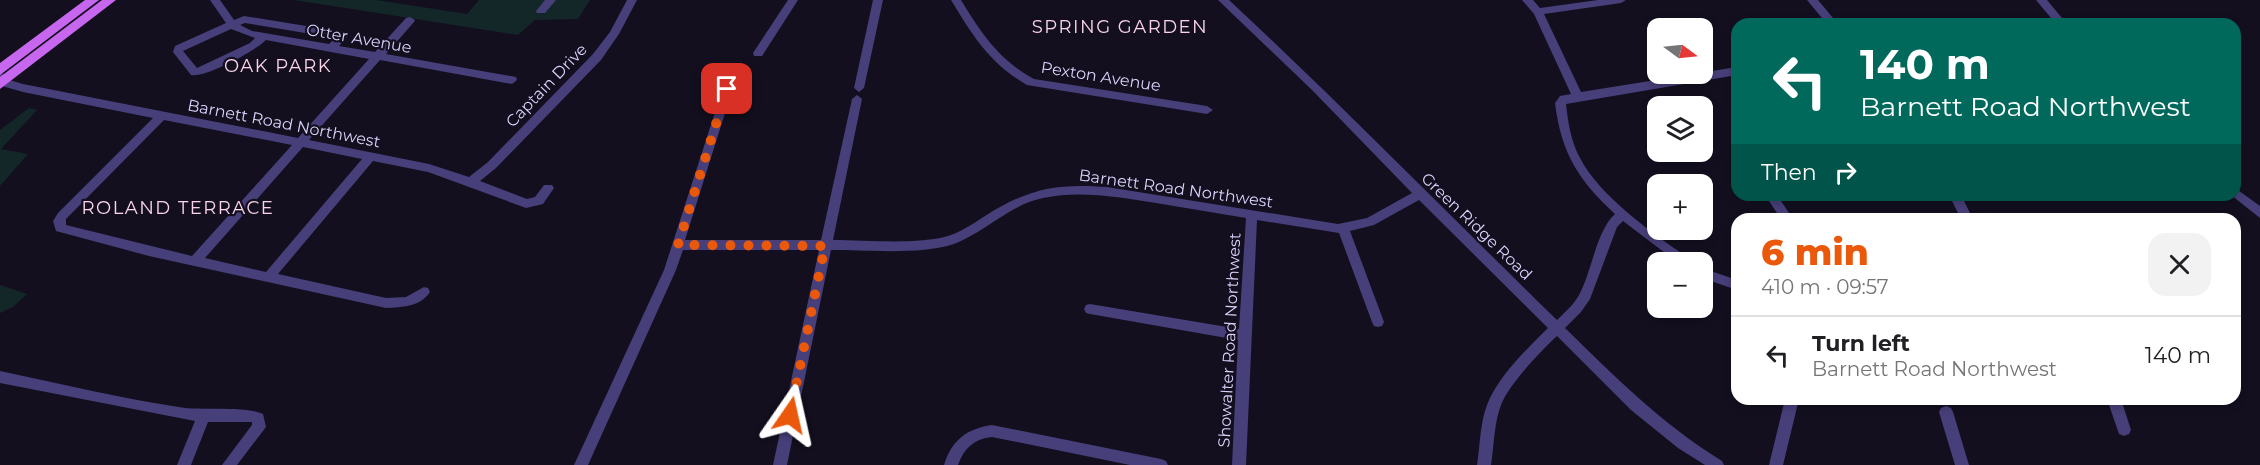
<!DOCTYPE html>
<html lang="en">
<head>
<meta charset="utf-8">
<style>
  body { margin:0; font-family:Montserrat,sans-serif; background:#f2f2f2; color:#202124; height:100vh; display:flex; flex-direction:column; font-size:22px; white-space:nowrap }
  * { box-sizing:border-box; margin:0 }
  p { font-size:20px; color:#757577 }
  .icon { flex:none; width:33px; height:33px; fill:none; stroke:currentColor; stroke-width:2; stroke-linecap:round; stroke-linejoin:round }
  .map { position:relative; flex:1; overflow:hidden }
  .panel { position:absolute; left:1731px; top:213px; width:510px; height:192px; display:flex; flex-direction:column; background:#fff; border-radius:18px; box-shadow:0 3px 9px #0003 }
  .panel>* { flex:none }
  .hud { position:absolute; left:1731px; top:18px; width:510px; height:183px; border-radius:18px; box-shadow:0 3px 9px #0003; background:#00695c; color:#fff; overflow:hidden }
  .needle { width:39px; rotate:105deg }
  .buttons { position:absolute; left:1647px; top:18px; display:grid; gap:12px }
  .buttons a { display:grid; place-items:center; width:66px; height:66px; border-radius:12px; background:#fff; box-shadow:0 3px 9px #0003; font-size:30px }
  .pin { position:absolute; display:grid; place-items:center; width:51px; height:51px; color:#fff; margin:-26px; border-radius:12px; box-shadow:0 3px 9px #0006 }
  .me { position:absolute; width:66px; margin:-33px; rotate:11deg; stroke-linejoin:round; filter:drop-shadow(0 0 4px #0008) }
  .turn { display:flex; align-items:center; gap:21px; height:126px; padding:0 30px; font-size:27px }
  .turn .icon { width:78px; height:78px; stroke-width:2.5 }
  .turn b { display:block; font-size:42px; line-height:51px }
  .then { display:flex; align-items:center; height:57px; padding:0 30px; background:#0003; gap:12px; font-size:22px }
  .round { display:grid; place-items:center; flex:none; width:63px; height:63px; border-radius:18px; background:#f2f2f2 }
  .overview { display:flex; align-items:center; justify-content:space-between; height:102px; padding:0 30px }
  h1 { font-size:36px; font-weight:800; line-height:45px; color:#ea580c }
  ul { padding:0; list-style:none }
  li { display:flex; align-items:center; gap:18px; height:78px; padding:0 30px; border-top:2px solid #e0e0e0 }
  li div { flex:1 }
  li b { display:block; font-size:22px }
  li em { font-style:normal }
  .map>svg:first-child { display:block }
  .green { fill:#132728 }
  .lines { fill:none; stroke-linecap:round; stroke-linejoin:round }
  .minor { fill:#473f79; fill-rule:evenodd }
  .major { fill:#c766ee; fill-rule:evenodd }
  .route { stroke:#ea580c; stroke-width:10; stroke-dasharray:0 18 }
  .labels { text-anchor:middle; stroke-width:4.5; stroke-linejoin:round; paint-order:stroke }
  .street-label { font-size:16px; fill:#dad2fa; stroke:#130f1f }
  .neighbourhood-label { font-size:18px; letter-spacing:1.5px; fill:#fad4e9; stroke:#130f1f }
</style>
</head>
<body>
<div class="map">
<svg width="2260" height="465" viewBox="0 0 2260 465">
  <rect width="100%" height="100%" fill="#130f1f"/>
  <!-- green -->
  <path class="green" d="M294,0h82l91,14 12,-14h111l-12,19 -43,1 -17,15z
    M29,108l8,2 -36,39 27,5 -28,32v-56z
    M0,285l27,9 -14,13 -13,6z"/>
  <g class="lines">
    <!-- minor -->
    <path class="minor" d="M210,0h10l14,20 10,-4 99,16 5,4 -9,10 36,6 31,-34 4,-1 5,3 -1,2 -28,32 130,23 1,3 -5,4 -132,-24 -71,80 120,24 40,13 19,-15 105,-108 17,-22 17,-32h10l-18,34 -18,26 -105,108 -16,13 47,18 8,-2 9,-12h8l2,3 -11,16 -17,4 -98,-36 -55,-11 -95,113 108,24 20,-1 18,-10 4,1 2,4c-10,15 -28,15 -44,16l-237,-52 -93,-25 -3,-10 5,-8 95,-95 -130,-26 -21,-6 -2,-1v-12l4,1 2,5 17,5 275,54 71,-79 -103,-19c-11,11 -60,38 -75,35l-18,-23 2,-6 51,-23zM245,23l90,15 -6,6 -77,-13 -12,-6zM231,29l24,9 -5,5 -53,25 -14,-17zM164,120l128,25 -100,111 -126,-31v-6zM303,147l59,12 -96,113 -61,-14z
      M545,0h11l-11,13h-8l-1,-2z
      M788,0h10l-36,56h-8l-1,-3z
      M873,0h10l-19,88 -5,4 -5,-4z
      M951,0h10c21,34 37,59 73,79l173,27 6,4 -6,4 -180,-29c-38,-22 -54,-49 -76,-85z
      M1218,0h11c112,104 218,213 328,320 9,-9 19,-17 24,-29 11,-22 16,-61 34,-77 -36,-33 -54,-61 -60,-111l5,-7 11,-2 -37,-80 -12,-14h11l7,8 58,-8h28l-5,3 -77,11 37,78 156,-25v8l-171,29c2,18 5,38 14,54 20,39 75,77 110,101l2,3h-15l-54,-41 -6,6 -27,72 -9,13 -16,16c51,50 96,95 157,133l2,4h-19l-27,-17 -47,-38 -74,-74c-17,16 -48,48 -56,69 -7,18 -7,41 -10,60h-14c3,-19 3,-42 10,-60 12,-30 39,-55 61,-77l-129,-128 -45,25 -24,6 34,91 -2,4 -4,1 -4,-1 -2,-4 -33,-89 -82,-13 -11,245h-14l6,-125 -148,-26 -4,-1 -2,-4 2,-4 4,-1 149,25 7,-111c-30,-5 -60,-10 -90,-15 -38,-6 -75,-13 -113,-5 -32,6 -59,35 -89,46 -33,11 -87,6 -123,6l-44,215h-14l46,-215h-136l-7,20 -88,195h-14l90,-195 64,-198 4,-1 5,4 -52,165h136l31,-141 5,-4 5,4 -29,141c34,0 83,5 115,-4 19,-6 35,-20 52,-29 38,-21 65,-23 107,-20l231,37 29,-6 45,-25 -100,-103z
      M1807,0h11l20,24h-11z
      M2036,0h11l20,24h-11z
      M2235,188l25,18v12l-29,-23h4z
      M1765,195h12l16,24h-12z
      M1949,195h12l12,24h-12z
      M1702,268l35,12v10l-35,-12z
      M0,371c62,13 123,28 185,37 21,2 61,-2 78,6l3,13 -29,38h-15l30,-40v-3h-44l-17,43h-14l18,-44 -195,-38z
      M1785,399h14l-16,66h-14z
      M2107,399h14l10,31 -2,4 -5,2 -5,-2z
      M1946,406l5,2 2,4 16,53h-14l-16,-53 2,-4z
      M992,425l169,34 5,2 2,4h-38l-138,-28c-18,2 -28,11 -34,28h-14c8,-25 22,-36 48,-40z"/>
    <!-- major -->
    <path class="major" d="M85,0h14l-99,75v-12z
      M102,0h14l-116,89v-12z"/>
  </g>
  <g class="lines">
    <!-- route -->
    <path class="route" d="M727,89l-49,156 147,1 -35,169"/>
  </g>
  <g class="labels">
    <!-- street labels -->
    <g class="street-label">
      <text transform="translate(359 38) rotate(10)" y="6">Otter Avenue</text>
      <text transform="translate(1101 76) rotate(9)" y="6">Pexton Avenue</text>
      <text transform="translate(546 85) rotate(-46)" y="6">Captain Drive</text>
      <text transform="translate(284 123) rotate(11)" y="6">Barnett Road Northwest</text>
      <text transform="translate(1176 188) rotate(8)" y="6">Barnett Road Northwest</text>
      <text transform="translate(1477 226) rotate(44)" y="6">Green Ridge Road</text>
      <text transform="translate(1229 340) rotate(-87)" y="6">Showalter Road Northwest</text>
    </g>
    <!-- neighbourhood labels -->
    <g class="neighbourhood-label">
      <text x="1120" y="33">SPRING GARDEN</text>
      <text x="278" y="72">OAK PARK</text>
      <text x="178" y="214">ROLAND TERRACE</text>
    </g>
  </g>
</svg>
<div class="buttons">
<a><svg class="needle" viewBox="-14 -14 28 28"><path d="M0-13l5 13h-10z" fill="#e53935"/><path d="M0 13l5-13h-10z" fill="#757577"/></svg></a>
<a><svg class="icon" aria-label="layers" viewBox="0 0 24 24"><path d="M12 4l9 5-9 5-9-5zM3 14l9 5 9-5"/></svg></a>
<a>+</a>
<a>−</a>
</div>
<div class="pin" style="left:727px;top:89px;background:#d93025"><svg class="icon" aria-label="arrive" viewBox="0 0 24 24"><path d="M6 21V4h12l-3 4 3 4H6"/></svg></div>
<svg class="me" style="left:790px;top:415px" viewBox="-20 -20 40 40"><path d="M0-17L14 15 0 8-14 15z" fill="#ea580c" stroke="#fff" stroke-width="4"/></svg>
<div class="hud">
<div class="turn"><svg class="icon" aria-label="left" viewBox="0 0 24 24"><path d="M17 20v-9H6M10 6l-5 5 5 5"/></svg><div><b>140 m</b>Barnett Road Northwest</div></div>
<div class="then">Then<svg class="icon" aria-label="right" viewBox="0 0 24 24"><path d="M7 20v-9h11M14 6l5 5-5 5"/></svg></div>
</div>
<section class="panel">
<div class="overview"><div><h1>6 min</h1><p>410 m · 09:57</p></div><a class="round"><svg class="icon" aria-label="close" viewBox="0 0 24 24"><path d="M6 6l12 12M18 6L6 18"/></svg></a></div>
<ul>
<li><svg class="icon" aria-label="left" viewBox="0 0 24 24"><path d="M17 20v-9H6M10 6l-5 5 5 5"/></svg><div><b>Turn left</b><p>Barnett Road Northwest</p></div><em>140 m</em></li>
</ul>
</section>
</div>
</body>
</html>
